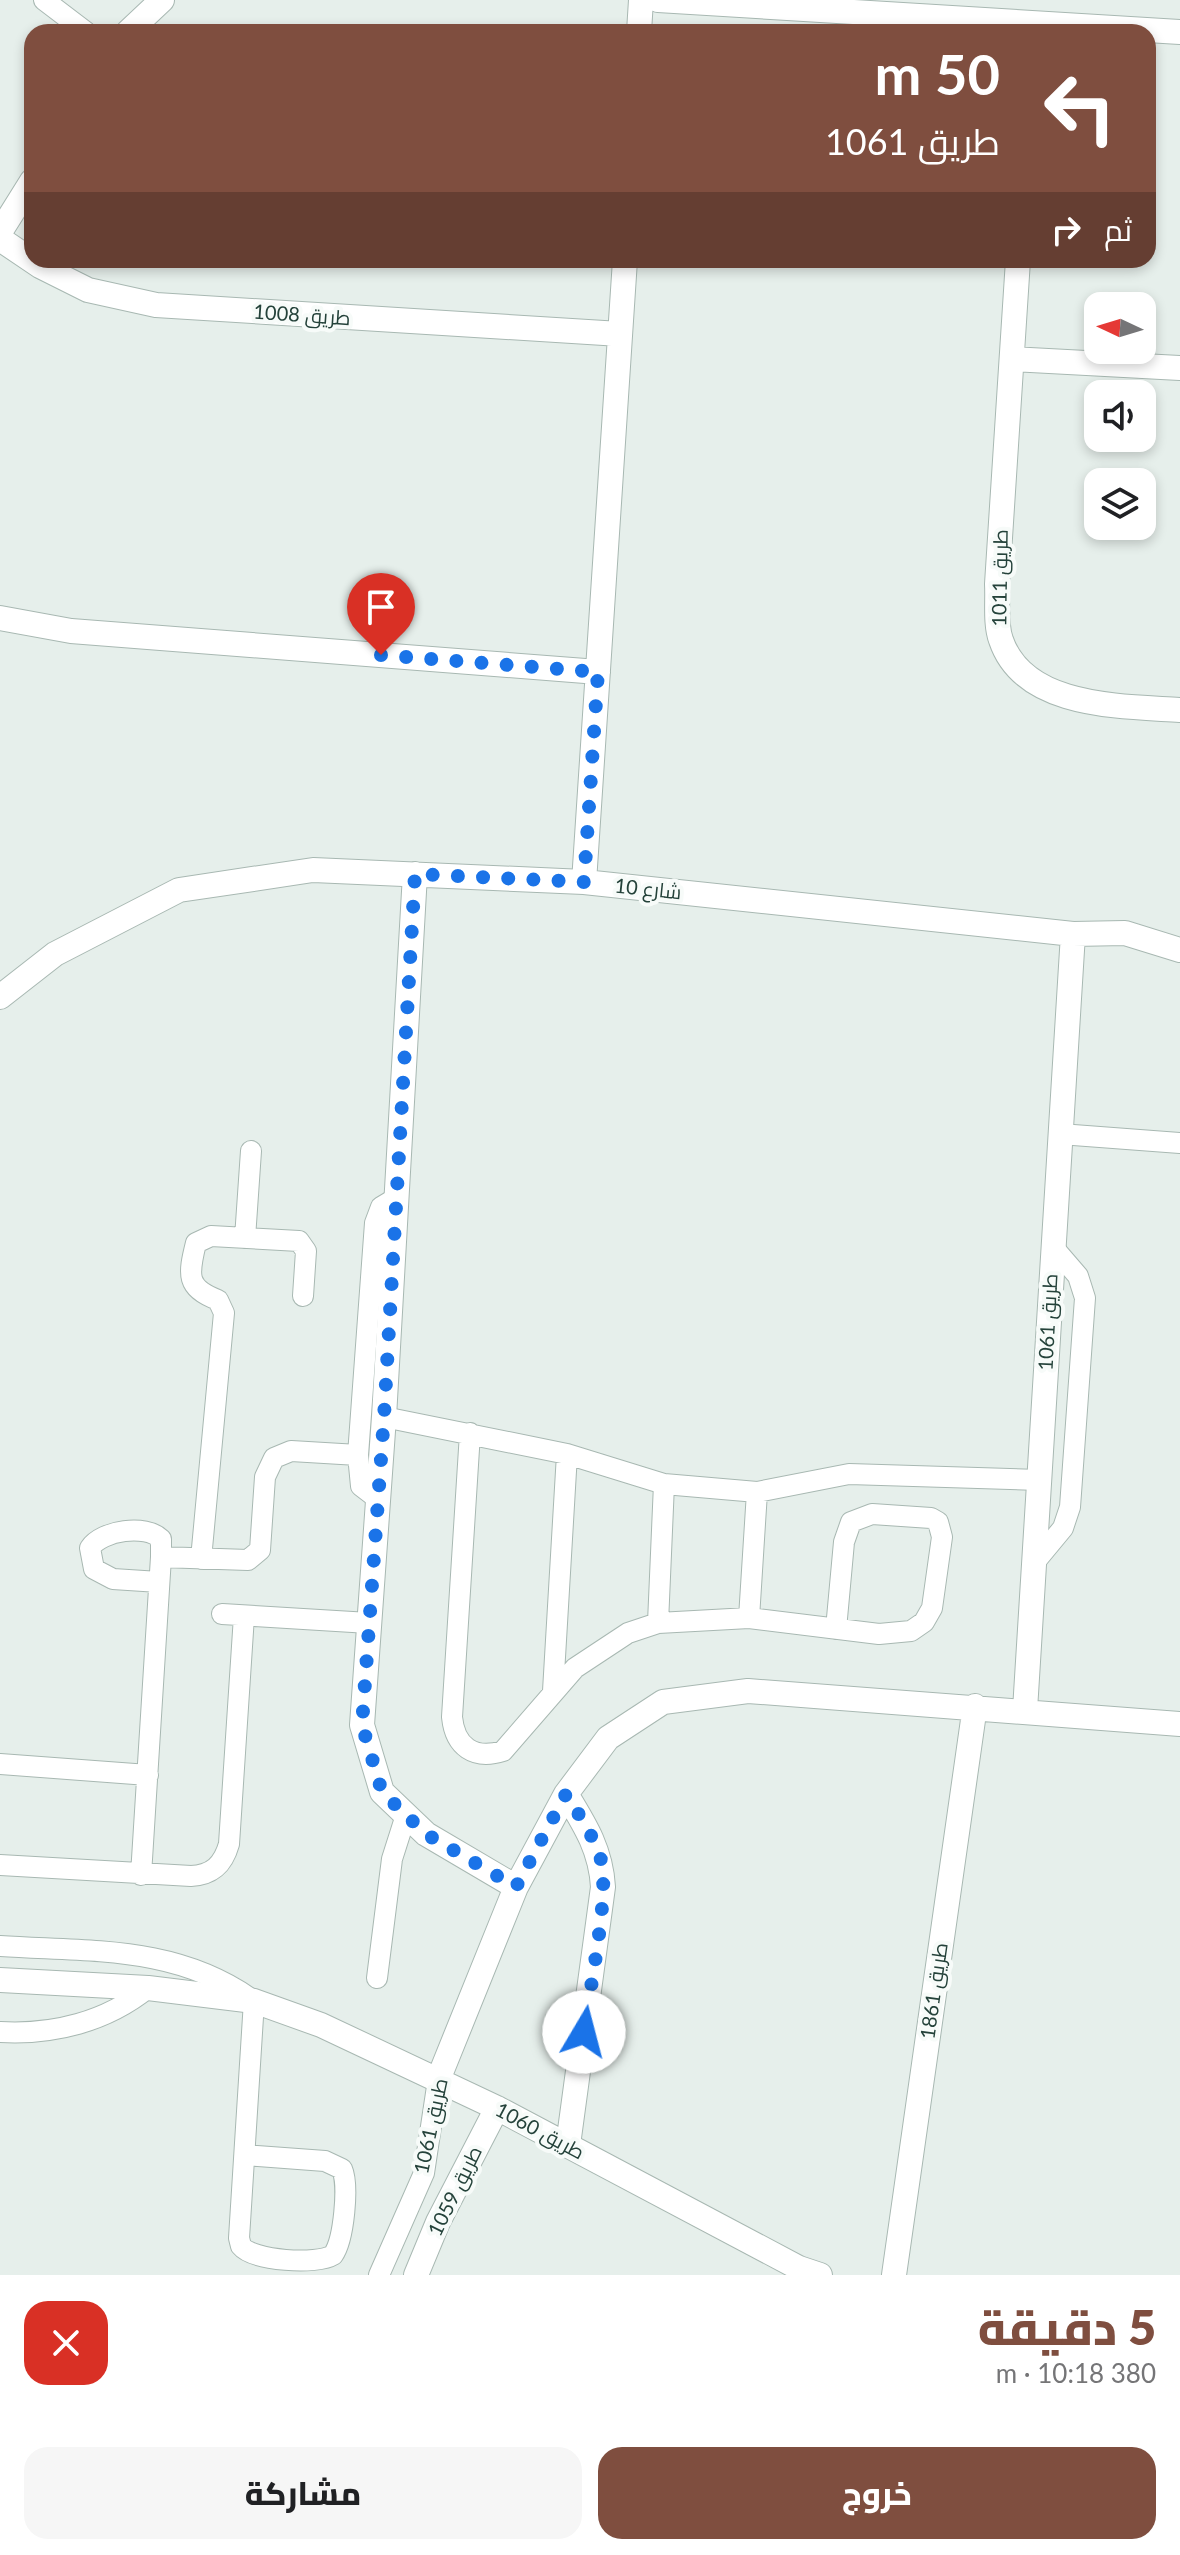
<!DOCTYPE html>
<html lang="ar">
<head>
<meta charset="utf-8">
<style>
  body { margin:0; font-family:Lato,Cairo,sans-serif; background:#f6f6f6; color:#202124; direction:rtl; height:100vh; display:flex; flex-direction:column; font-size:30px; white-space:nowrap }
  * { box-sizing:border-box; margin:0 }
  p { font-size:26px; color:#757577 }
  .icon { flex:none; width:44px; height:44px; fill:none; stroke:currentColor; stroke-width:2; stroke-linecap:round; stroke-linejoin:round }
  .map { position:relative; height:2275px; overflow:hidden; direction:ltr }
  .panel { display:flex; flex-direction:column; background:#fff; flex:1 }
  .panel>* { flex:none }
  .banner { position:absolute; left:24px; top:24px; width:1132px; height:244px; border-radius:24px; box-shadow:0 4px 12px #0003; direction:rtl; background:#7f4e3f; color:#fff; overflow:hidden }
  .needle { width:52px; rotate:274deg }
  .tools { position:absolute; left:1084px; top:292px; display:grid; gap:16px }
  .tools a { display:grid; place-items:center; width:72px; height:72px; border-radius:16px; background:#fff; box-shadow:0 4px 12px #0003; font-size:40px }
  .pin { position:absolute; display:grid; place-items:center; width:68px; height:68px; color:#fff; margin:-82px -34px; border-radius:50% 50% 50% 0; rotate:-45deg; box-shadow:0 0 8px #0007 }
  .pin .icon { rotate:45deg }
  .me { position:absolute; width:88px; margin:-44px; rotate:8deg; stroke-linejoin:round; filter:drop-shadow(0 0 6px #0008) }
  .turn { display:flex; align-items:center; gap:28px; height:168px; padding:0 24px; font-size:36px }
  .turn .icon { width:104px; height:104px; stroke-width:2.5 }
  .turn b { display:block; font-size:56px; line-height:68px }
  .then { display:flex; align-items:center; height:76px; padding:0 24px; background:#0003; gap:16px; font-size:30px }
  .round { display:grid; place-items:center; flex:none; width:84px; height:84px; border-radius:24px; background:#f6f6f6 }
  .summary { display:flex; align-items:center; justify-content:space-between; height:136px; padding:0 24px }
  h1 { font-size:48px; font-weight:800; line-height:60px; color:#7f4e3f }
  .action { display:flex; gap:16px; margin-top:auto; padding:16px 24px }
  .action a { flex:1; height:92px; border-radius:24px; background:#7f4e3f; color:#fff; font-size:32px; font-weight:800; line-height:92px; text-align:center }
  .action a+a { background:#f6f6f6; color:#202124 }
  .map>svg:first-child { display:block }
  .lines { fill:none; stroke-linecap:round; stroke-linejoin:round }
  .service-casing { stroke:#a8b8b2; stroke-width:22 }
  .minor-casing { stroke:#a8b8b2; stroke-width:26 }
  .service { stroke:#fff; stroke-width:20 }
  .minor { stroke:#fff; stroke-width:24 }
  .route { stroke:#1a73e8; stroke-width:14; stroke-dasharray:0 25.2 }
  .labels { text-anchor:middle; stroke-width:8; stroke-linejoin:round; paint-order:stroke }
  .street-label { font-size:20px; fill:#24423a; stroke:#f7fbf9 }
</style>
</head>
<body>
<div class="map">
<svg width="1180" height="2275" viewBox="0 0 1180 2275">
  <rect width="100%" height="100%" fill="#e6efeb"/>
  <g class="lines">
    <!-- service casing -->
    <g class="service-casing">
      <path id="service" d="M44,0l42,32
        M1060,1134l120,9
        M245,1238l6,-87
        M384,1417l183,37 97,30 93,8 92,-18 190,6
        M470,1433l-18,284c3,30 22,43 51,34l72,-83 53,-35 30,-10 91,-5 130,16 32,-3 13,-9 8,-14 10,-71 -4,-15 -7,-4 -59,-4 -21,8 -7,20 -8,87
        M378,1499l-17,-13 -3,-31 17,-232 6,-16 15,-9
        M161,1557l87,3 12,-10 5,-73 9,-19 17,-7 67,4
        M201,1559l23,-246 -6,-13c-32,-12 -30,-25 -22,-57l15,-7 88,5 7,10 -3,45
        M1034,1563l29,-35 7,-21 15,-209 -7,-22 -25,-29
        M222,1614l147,9
        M749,1618l8,-126
        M658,1623l6,-139
        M553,1691l14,-237
        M0,1764l148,11
        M0,1865l191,11c21,-1 32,-11 38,-32l15,-228
        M141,1875l20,-318v-18c-15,-15 -59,-9 -71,9l4,21 19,10 46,3
        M0,1946c91,6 177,-1 254,55l-15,237 2,8c12,15 76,19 92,9 11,-15 16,-70 9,-86l-17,-8 -80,-6
        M377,1978l15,-119 14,-44
        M0,2032c53,3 106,-10 148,-44
        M379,2275l45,-102 14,-93"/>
    </g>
    <!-- minor casing -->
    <g class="minor-casing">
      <path id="minor" d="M658,0l522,32
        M128,32l34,-32
        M639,32l2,-32
        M0,232l32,-51
        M0,239l40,27 48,24 68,15 464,29
        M1018,260l-21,324c1,17 -2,40 4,56 23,68 119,66 179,70
        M1013,359l167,9
        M0,618l71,13 527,41
        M415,874l-31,543 -22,308 20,67 44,42 90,53
        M584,882l41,-622
        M0,997l55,-43 124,-64 134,-20 271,12 489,52 52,-1 55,17
        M1025,1710l48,-776
        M566,1794c19,31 35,56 37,93l-35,258
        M0,1980l148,8 106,13 67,24 176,83 302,160 21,7
        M438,2080l78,-193 50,-93 42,-56 55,-36 85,-11 432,33
        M416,2275l22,-53 59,-114
        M894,2275l81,-569"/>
    </g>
    <!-- service -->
    <use href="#service" class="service"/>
    <!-- minor -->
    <use href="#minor" class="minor"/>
  </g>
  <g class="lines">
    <!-- route -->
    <path class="route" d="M381,655l217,17 -14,210 -169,-8 -31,543 -22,308 20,67 44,42 90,53 50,-93c13,21 28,42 35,66 9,34 -12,132 -17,172"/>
  </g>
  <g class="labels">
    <!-- street labels -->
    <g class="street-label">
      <text transform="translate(302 315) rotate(4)" y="7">طريق 1008</text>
      <text transform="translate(1000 578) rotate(-89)" y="7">طريق 1011</text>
      <text transform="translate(648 889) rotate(6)" y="7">شارع 10</text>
      <text transform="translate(1048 1322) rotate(-87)" y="7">طريق 1061</text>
      <text transform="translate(934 1991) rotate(-82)" y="7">طريق 1861</text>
      <text transform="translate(431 2126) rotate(-78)" y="7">طريق 1061</text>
      <text transform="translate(540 2131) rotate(28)" y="7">طريق 1060</text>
      <text transform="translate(455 2191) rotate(-64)" y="7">طريق 1059</text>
    </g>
  </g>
</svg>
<div class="tools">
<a><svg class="needle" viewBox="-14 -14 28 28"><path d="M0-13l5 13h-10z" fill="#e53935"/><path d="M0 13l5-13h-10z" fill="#757577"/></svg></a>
<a><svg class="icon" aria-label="sound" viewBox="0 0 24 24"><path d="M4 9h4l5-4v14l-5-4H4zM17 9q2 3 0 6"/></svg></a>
<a><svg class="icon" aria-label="layers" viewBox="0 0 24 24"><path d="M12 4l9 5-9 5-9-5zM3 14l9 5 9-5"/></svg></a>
</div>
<div class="pin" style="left:381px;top:655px;background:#d93025"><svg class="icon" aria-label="arrive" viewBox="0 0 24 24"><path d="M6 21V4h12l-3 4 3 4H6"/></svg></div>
<svg class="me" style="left:584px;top:2032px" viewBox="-20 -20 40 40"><circle r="19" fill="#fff"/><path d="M0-13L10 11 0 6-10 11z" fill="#1a73e8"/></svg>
<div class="banner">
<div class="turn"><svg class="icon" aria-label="left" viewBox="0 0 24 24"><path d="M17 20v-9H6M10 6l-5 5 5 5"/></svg><div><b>50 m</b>طريق 1061</div></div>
<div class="then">ثم<svg class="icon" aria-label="right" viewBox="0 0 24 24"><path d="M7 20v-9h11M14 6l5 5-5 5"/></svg></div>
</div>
</div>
<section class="panel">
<div class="summary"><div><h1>5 دقيقة</h1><p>380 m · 10:18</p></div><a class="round" style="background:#d93025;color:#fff"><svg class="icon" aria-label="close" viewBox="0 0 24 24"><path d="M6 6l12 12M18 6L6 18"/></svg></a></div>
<div class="action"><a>خروج</a><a>مشاركة</a></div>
</section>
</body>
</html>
